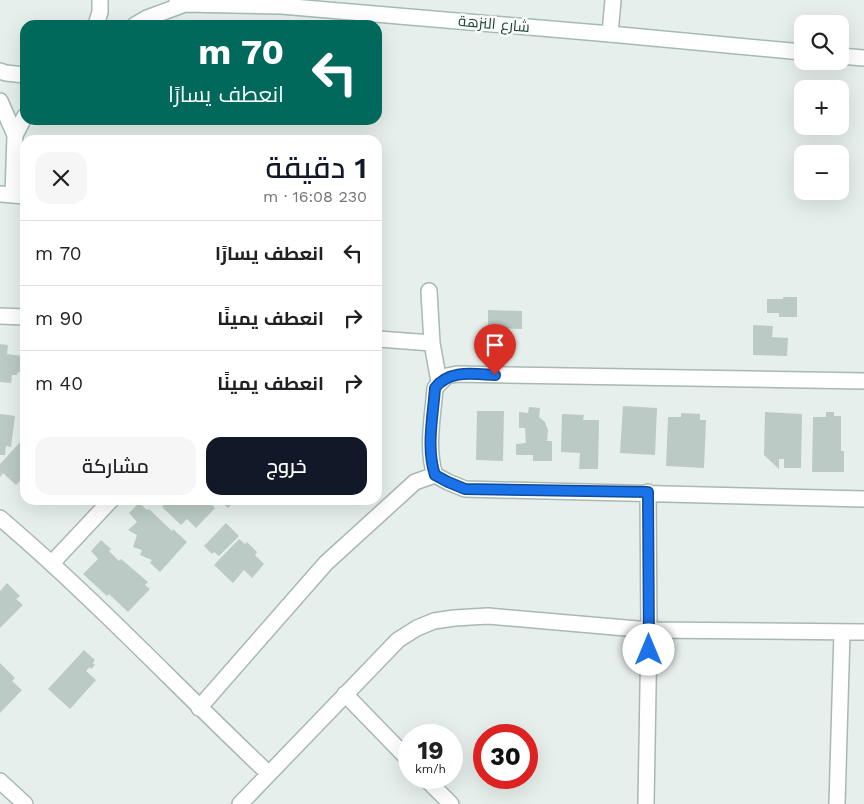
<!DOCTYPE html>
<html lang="ar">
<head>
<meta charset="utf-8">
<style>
  body { margin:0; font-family:"Work Sans",Cairo,sans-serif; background:#f6f6f6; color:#202124; direction:rtl; height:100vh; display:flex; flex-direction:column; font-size:19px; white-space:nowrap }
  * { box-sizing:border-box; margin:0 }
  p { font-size:16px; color:#757577 }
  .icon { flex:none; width:28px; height:28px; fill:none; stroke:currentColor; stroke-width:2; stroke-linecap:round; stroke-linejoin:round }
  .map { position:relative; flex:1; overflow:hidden; direction:ltr }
  .sheet { position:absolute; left:20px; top:135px; width:362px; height:370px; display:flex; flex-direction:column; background:#fff; border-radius:15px; box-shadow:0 5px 20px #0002; direction:rtl }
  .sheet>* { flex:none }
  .top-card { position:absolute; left:20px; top:20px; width:362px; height:105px; border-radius:15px; box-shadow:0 5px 20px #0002; direction:rtl; background:#00695c; color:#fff; overflow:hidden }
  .controls { position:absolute; left:794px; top:15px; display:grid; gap:10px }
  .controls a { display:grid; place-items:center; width:55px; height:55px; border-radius:10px; background:#fff; box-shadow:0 5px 20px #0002; font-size:25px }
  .speed { position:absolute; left:398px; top:724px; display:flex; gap:10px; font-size:25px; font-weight:700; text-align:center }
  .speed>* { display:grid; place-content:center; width:65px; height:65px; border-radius:50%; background:#fff; box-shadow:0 5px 20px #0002; line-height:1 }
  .speed small { font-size:12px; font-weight:400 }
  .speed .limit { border:8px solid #d22; background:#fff; color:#111 }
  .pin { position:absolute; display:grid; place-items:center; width:42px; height:42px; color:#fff; margin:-51px -21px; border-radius:50% 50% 50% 0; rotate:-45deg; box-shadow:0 0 5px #0007 }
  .pin .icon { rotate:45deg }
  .me { position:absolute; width:55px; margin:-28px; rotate:0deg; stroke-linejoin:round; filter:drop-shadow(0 0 4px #0008) }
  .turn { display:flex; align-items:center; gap:18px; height:105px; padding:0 15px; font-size:22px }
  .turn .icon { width:65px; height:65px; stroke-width:2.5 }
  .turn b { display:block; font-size:35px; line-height:42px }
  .round { display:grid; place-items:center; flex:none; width:52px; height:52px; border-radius:15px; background:#f6f6f6 }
  .summary { display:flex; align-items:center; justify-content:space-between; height:85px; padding:0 15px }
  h1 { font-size:30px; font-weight:600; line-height:38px; color:#111827 }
  .button { display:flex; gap:10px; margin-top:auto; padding:10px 15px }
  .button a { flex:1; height:58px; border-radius:15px; background:#111827; color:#fff; font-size:20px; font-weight:600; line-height:58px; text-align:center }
  .button a+a { background:#f6f6f6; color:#202124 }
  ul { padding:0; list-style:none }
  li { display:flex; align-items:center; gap:15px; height:65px; padding:0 15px; border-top:1px solid #e0e0e0 }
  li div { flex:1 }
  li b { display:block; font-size:19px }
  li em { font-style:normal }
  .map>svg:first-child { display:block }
  .building { fill:#bbcac4 }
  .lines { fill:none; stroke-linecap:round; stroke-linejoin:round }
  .street-casing { stroke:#a8b8b2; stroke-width:18 }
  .secondary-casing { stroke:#a4bbb3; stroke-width:18 }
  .street { stroke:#fff; stroke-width:15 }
  .secondary { stroke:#fff; stroke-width:15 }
  .route-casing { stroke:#114b97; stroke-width:12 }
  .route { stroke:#1a73e8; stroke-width:9 }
  .labels { text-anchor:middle; stroke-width:5; stroke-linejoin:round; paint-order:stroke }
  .street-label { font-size:15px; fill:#24423a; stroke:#f7fbf9 }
</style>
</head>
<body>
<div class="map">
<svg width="864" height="804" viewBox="0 0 864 804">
  <rect width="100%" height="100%" fill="#e6efeb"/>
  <!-- building -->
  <path class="building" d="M783,297h14v20h-18v-4h-12v-14h16z
    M488,310l34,1v18l-34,-1z
    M753,325l20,1 -1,11 16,1 -1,18 -34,-1z
    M0,344l8,1 -1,9 16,2 -1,16h-4l-1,3h-5l-1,8 -11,-1z
    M623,406l34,2 -2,47 -35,-2z
    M529,407l11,1 -1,9 6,5 3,8 -1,11h5v20h-19v-6h-17v-11l10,-1 -1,-15h-6v-16l9,1z
    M477,411h27l-1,50 -27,-1z
    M765,412l37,2 -1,54h-17v-9h-5v10l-15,-14z
    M826,412h8v4h7v35h3v21h-32l1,-55h13z
    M681,413l19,1v6h6l-2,48 -38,-2 2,-49h13z
    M0,414l15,2 -4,31 -5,-1 -1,9h-5z
    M562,414l22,1 -1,5h16l-1,49h-19l1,-16 -19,-1z
    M23,439l2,1v46l-5,-5 -4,4 -13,-12 -3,4v-13z
    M169,500h38l8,8 -19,20 -9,-9 -6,6 -19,-18z
    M219,500h16l-7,8z
    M139,503l8,7 2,-1 23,22 1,-2 14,13 -27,30 -10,-9 2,-3 -12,-5 2,-5 -9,-3 4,-12 -9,-5 9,-8 -8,-9z
    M226,523l13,13 -20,20 -5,-4 -2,2 -8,-8z
    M239,539l6,5 2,-2 10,10 -2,3 9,9 -12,14 -8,-8 -11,13 -19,-18z
    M101,540l10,9 -2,2 10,10 2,-2 27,23 -3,3 5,4 -22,23 -19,-18 -2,2 -24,-22 15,-15 -7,-8z
    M7,583l13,13 -4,3 7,6 -23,23v-37z
    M84,650l11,10 -2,3 2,2 -4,4 -1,-2 -4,4 10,9 -26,29 -22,-20z
    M0,663l15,15 -3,3 10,9 -22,23z"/>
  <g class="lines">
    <!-- street casing -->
    <g class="street-casing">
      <path id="street" d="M610,34l3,-34
        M0,101l15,34 -2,59
        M15,135l10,-19
        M0,194l25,2
        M429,291l3,52 7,39
        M0,316l25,1
        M378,339l54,4
        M864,381l-407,-7 -10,2 -12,12c-2,28 -9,60 0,87l13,7 17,7 399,10
        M0,518c94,80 179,171 269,256
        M52,563l59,-63
        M345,694l64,66
        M199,708l127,-145 89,-81 20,-7
        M425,778l26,26
        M0,781l25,23
        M240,804l158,-164 19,-12 17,-7 20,-3 34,-2 161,14 215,2
        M646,804l3,-174 -1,-138
        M837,804l5,-172"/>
    </g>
    <!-- secondary casing -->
    <g class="secondary-casing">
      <path id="secondary" d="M185,4l96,2 329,28 192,18
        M96,25l4,-13v-12
        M135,25l12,-7 38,-14 -8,-3
        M840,56l24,2
        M0,71l6,2 19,2"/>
    </g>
    <!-- street -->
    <use href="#street" class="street"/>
    <!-- secondary -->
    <use href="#secondary" class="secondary"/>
  </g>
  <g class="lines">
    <!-- route casing -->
    <g class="route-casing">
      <path id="route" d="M495,375c-21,-1 -46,-6 -60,13 -2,28 -9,60 0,87l13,7 17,7 183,3 1,158"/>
    </g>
    <!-- route -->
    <use href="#route" class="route"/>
  </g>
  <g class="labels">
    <!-- street labels -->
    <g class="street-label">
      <text transform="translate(494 24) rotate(5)" y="5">شارع النزهة</text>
    </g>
  </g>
</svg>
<div class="controls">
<a><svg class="icon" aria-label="search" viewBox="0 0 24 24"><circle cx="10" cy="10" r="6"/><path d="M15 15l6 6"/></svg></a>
<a>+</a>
<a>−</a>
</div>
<div class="speed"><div>19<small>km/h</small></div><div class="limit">30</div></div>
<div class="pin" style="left:495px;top:375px;background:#d93025"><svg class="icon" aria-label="arrive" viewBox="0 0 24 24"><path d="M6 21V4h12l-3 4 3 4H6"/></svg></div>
<svg class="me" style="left:649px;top:650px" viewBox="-20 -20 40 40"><circle r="19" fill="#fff"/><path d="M0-13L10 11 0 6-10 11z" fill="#1a73e8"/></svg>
<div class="top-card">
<div class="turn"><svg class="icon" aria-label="left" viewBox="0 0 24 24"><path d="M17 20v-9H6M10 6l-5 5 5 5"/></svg><div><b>70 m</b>انعطف يسارًا</div></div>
</div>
<section class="sheet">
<div class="summary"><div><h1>1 دقيقة</h1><p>230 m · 16:08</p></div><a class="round"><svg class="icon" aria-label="close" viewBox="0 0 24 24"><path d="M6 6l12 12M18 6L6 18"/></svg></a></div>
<ul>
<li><svg class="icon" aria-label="left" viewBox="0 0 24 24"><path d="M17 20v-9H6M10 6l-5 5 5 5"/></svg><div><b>انعطف يسارًا</b></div><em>70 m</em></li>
<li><svg class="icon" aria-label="right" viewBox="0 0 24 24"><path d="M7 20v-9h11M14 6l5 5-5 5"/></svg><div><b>انعطف يمينًا</b></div><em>90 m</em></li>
<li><svg class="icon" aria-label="right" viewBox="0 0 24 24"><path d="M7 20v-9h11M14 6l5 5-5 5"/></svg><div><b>انعطف يمينًا</b></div><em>40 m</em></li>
</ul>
<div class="button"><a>خروج</a><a>مشاركة</a></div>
</section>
</div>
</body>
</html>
